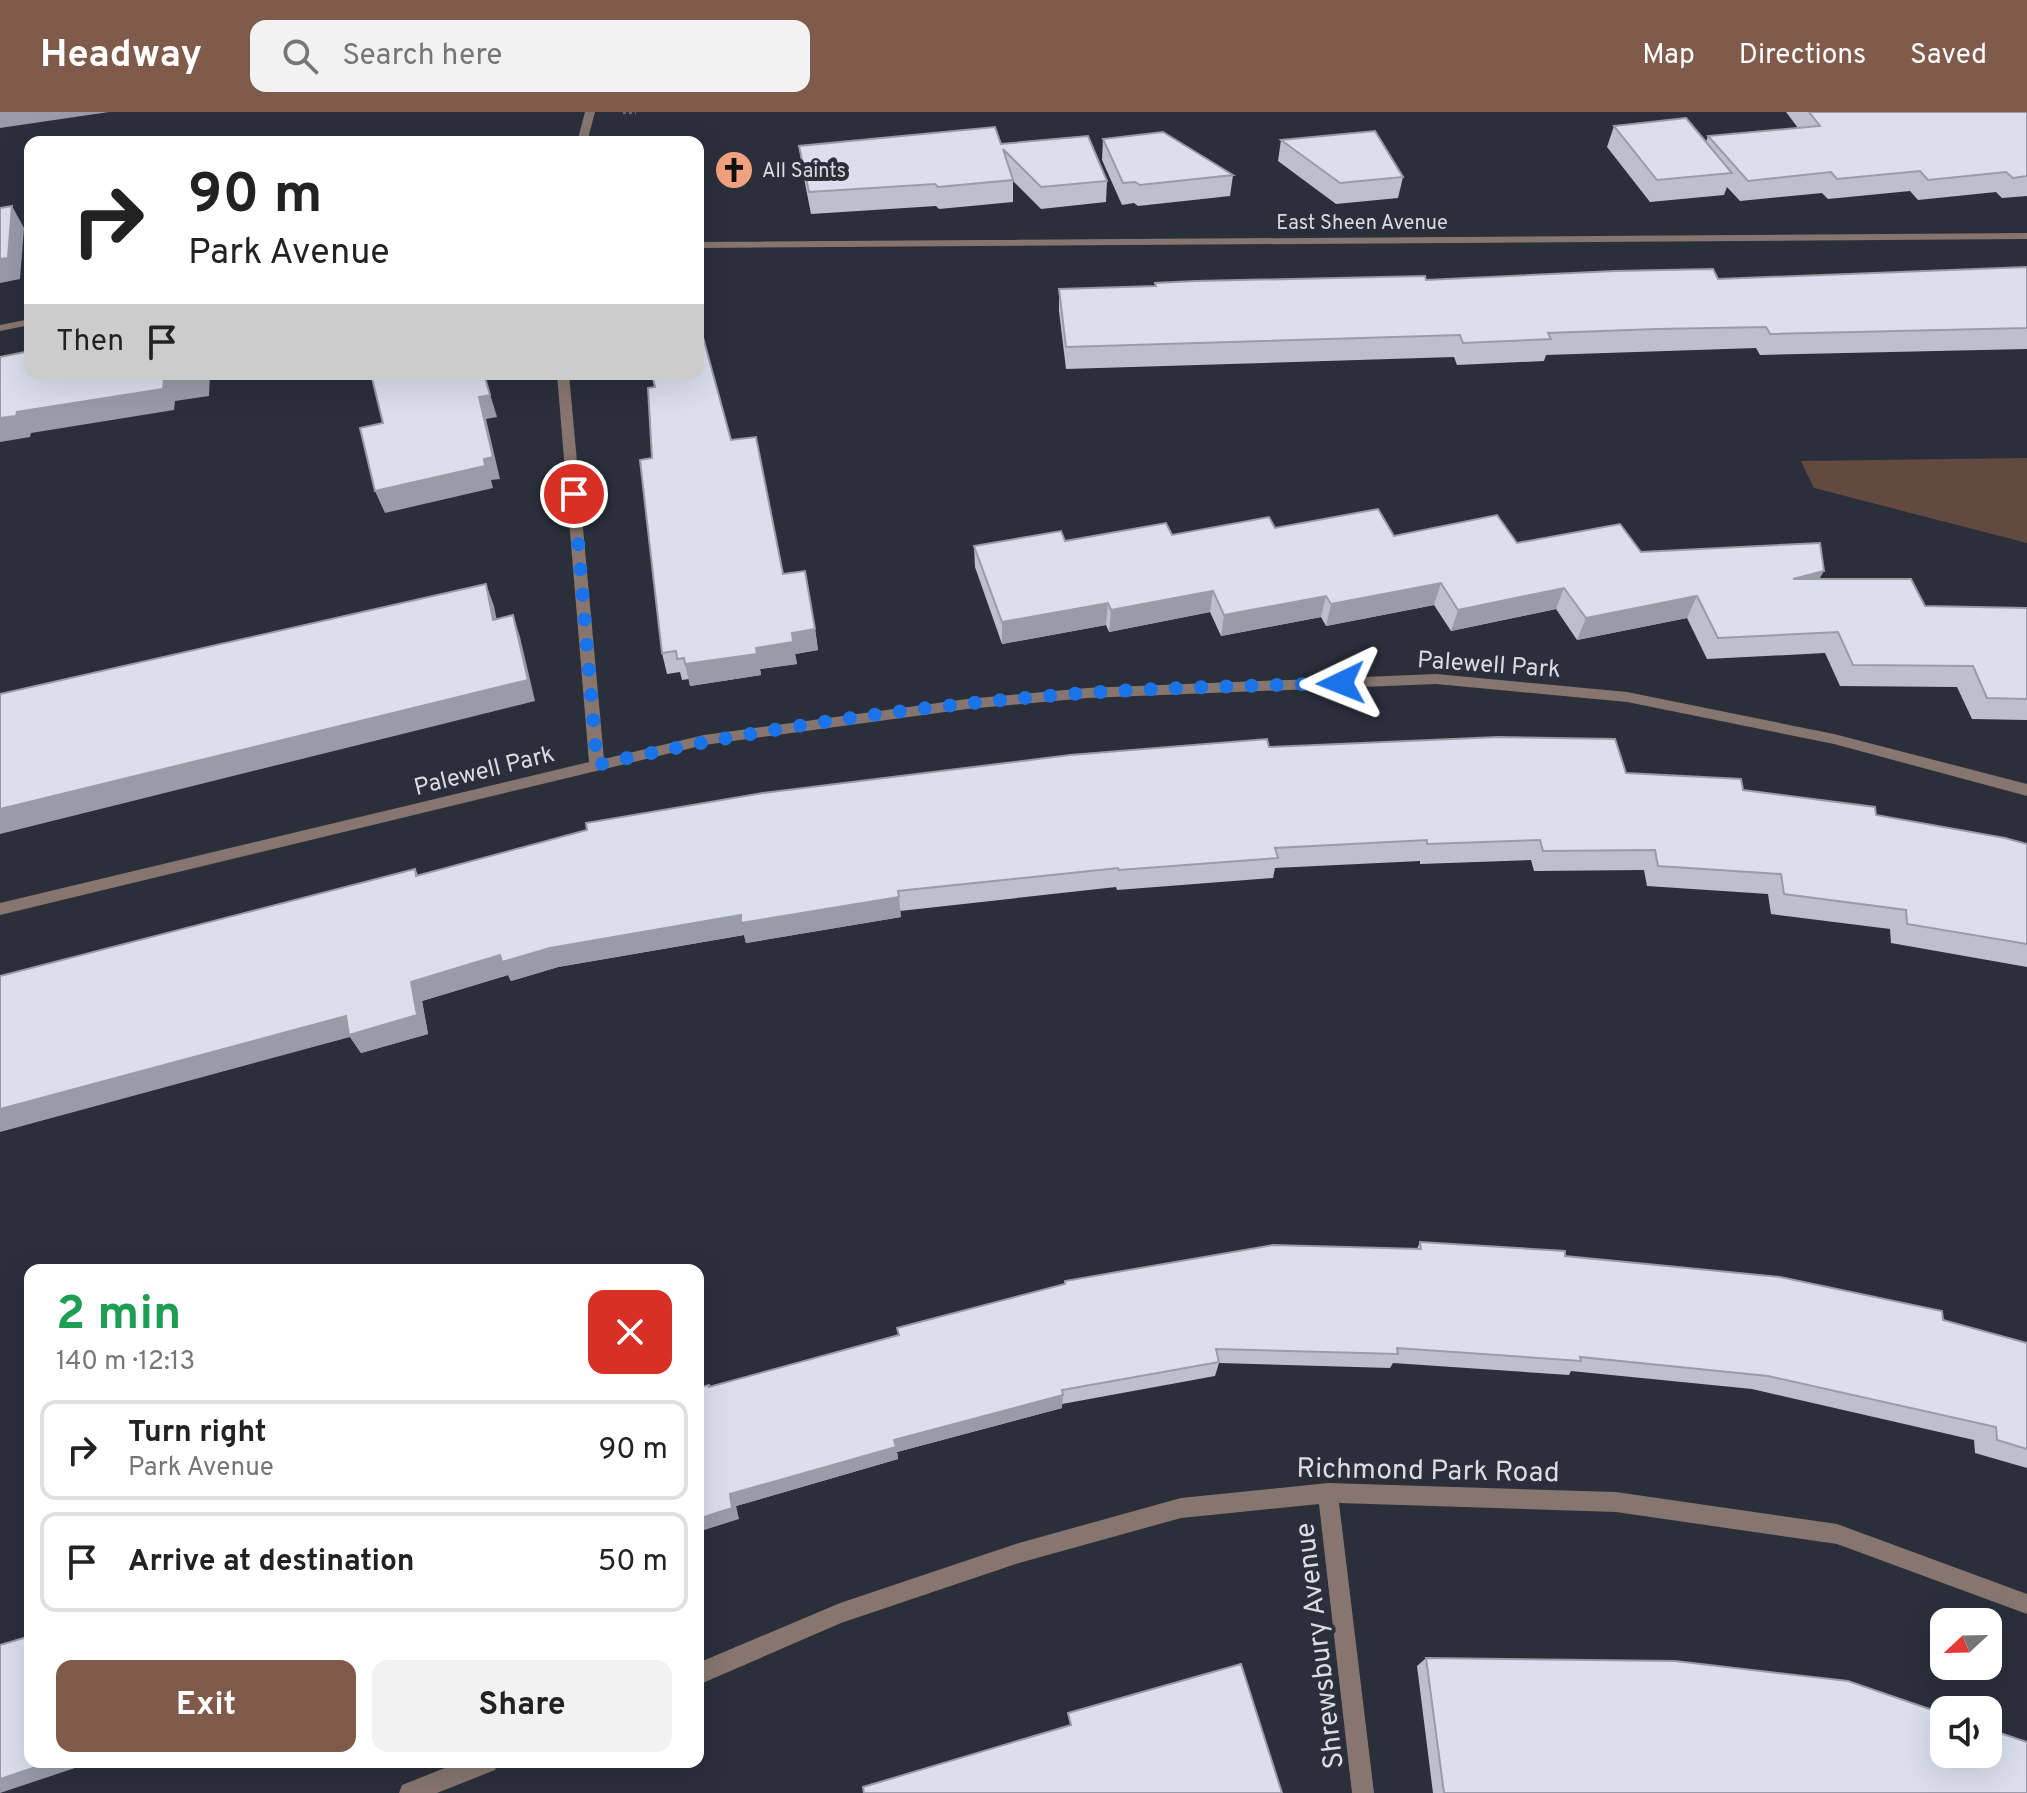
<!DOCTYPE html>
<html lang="en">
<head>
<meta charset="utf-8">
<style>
  body { margin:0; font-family:Overpass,sans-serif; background:#f2f2f2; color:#222; height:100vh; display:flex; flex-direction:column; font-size:30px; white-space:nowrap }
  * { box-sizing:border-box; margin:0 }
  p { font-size:26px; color:#767676 }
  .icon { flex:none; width:44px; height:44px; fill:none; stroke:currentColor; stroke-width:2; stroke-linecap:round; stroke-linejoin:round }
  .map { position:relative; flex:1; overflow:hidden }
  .side { position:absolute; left:24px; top:1152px; width:680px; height:504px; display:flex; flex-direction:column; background:#fff; border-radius:16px; box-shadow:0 8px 32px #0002 }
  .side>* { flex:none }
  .guide { position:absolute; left:24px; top:24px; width:680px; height:244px; border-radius:16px; box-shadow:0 8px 32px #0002; background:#fff; color:#222; overflow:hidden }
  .needle { width:52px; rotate:248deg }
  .fabs { position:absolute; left:1930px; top:1496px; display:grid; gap:16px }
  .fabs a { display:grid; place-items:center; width:72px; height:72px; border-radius:16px; background:#fff; box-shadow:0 8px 32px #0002; font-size:40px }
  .pin { position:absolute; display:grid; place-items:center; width:68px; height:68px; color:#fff; margin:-34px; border:4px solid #fff; border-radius:50%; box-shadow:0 2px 8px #0007 }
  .me { position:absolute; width:88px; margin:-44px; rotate:268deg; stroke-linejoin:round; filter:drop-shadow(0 0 6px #0008) }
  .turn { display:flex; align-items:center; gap:28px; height:168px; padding:0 32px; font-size:36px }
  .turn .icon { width:104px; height:104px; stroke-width:2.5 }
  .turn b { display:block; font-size:56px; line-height:68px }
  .then { display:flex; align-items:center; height:76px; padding:0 32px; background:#0003; gap:16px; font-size:30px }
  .round { display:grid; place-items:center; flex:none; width:84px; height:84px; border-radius:16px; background:#f2f2f2 }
  .overview { display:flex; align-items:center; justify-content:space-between; height:136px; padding:0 32px }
  h1 { font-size:48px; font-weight:700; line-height:60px; color:#1e9e55 }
  .primary-button { display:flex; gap:16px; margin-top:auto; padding:16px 32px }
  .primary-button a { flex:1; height:92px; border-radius:16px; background:#805b4b; color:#fff; font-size:32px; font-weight:700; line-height:92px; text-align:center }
  .primary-button a+a { background:#f2f2f2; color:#222 }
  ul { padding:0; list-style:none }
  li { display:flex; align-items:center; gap:24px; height:100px; margin:0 16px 12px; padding:0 16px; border:4px solid #e0e0e0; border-radius:16px }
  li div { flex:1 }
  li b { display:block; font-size:30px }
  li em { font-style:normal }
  header { display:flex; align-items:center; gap:48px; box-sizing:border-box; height:112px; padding:0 40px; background:#805b4b; color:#fff }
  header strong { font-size:38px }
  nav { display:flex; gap:44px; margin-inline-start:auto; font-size:28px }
  .search { width:560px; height:72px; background:#f2f2f2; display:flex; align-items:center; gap:20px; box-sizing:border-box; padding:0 28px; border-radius:16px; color:#767676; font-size:30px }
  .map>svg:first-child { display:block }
  .green { fill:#624a41 }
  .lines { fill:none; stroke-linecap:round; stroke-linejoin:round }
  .path { stroke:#646872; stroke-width:4; stroke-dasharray:3 3; stroke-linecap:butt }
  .minor { fill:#87766f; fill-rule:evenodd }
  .wall { fill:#bbc0cd }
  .shaded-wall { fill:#999ca7 }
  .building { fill:#dadfee; stroke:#999ca7; stroke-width:2 }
  .route { stroke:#1a73e8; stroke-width:14; stroke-dasharray:0 25.2 }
  .labels { text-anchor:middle; stroke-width:8; stroke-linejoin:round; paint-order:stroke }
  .far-poi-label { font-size:20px; fill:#d9dce3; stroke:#2b2f3a; text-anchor:start }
  .far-street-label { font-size:20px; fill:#d9dce3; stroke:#2b2f3a }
  .street-label { font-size:24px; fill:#d9dce3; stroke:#2b2f3a }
  .near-street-label { font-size:28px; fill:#d9dce3; stroke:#2b2f3a }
</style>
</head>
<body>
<header>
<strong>Headway</strong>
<div class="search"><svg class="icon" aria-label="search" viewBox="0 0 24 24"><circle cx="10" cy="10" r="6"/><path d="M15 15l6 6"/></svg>Search here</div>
<nav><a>Map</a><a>Directions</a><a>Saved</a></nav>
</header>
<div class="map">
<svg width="2027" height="1681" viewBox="0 0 2027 1681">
  <rect width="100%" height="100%" fill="#2b2f3a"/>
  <!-- green -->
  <path class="green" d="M2027,346v85l-213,-55 -13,-27z"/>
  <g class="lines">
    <!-- path -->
    <path class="path" d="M623,0h13"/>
    <!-- minor -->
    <path class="minor" d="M585,0h10l-8,30h-10z
      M2027,121v6l-1329,9v-6z
      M30,207v6l-30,6v-6z
      M557,262h12l35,385 100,-24 263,-36 120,-11 349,-14 191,18 207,42 193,50v12l-193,-52 -207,-42 -191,-18 -349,14 -120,11 -263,36 -704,170v-12l589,-141z
      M1328,1371l288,9 221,32 190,70v20l-190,-70 -221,-32 -277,-9 35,290h-22l-33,-289 -138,14 -162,45 -178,60 -143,62v-22l142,-60 179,-60 162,-45z
      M460,1650h38l-3,8 -58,23h-38l3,-8z"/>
  </g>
  <!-- wall -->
  <path class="wall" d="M1786,0h241v84l-25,2 -6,-6 -78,8 -8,-9 -82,8 -6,-6 -82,8 -13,-14 -3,8 -74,7 -43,-55 7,-21 92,16 2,-6 90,-8z
    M1103,27l130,36 -3,21 -92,10 -4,-3 -12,2 -20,-45z
    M1281,28l122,37 -5,21 -62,6 -58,-43z
    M1001,32l106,37 -1,21 -65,7 -28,-28v21l-74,7 -3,-3 -125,8 -9,-46 -3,-22z
    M2027,155v82l-267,6 -4,-7 -210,7 -2,6 -87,4 -3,-8 -388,12 -7,-58v-22l96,-3v-3l563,-4z
    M731,328l52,134 32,55 3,21 -23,4 2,10 -37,5 1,6 -71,11 -1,-7 -7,1 -2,-8 -13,2 -5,-21 -10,-195z
    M1275,416l366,24 178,27 106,27 102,2v112l-55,-1 -15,-32 -117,-1 -15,-33 -118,6 -20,-41 -110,22 -21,-31 -105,22 -17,-26 -108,21 -5,-9 -100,19 -11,-24 -101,20 -3,-7 -104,19 -27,-77 -1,-21z
    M1269,635l357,26 117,17 284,54v123l-136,-24 -1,-14 -119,-15 -3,-20 -121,-8 -3,-16 -110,1 -3,-11 -111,4v-3l-145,7 -2,10 -156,12 -1,-3 -216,24 1,6 -155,26 -2,-8 -186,32 -47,14 -3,-6 -86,26 6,33 -67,19 -11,-16 65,-168 3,6z
    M1420,1130l145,14 378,64 84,23v125l-52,-15 -1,-13 -222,-51 -181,-18 -2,4 -176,-12 -3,5 -171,-5 -4,13 -153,28v4l-165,44 1,7 -162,47 3,13 -29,-132 188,-52 166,-51 1,-3 352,-32z
    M1426,1546l601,135h-594l-16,-127z"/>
  <!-- shaded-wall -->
  <path class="shaded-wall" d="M0,0h109l-109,16z
    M12,94l12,22 -4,51 -20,4v-24z
    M198,262h12l-1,22 -34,5 -1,9 -143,23 -1,4 -30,5v-24l17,-6 147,-33z
    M484,262l13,43 -11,2 14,60 -9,1 2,8 -108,25 -10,-22 104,-94z
    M1824,459l-13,22 -18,-14z
    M1441,471l-7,22 -108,21 5,-22z
    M486,472l8,22 7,35 -8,-21z
    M1564,476l-8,21 -105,22 7,-21z
    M1213,479l-3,21 -101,20 2,-22z
    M1326,484l-5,21 -100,19 3,-21z
    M1697,484l-10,22 -110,22 9,-22z
    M1108,491l-2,22 -104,19v-22z
    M513,503l7,22 15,64 -535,133v-25z
    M815,517l3,21 -23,4 2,10 -37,5 1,6 -71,11 -5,-22 71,-16 36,-15z
    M899,785l2,20 -155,26 -2,-8 -186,32 -47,14 -3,-6 -86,26 6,33 -67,19 -11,-16 -350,95v-23l500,-154 50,-7 191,-33z
    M1063,1283l-1,13 -165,44 1,7 -162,47 3,13 -41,13v-13l32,-25 164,-54z
    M51,1650h42l-93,31v-14z"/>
  <!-- building -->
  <path class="building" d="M1809,0h218v64l-14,2 -7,-6 -78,8 -8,-9 -83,8 -6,-7 -83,9 -40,-45 112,-10z
    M1686,6l46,55 -75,7 -43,-54z
    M995,15l6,17 87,-8 19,45 -66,6 -38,-38 10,31 -75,7 -3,-3 -126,8 -10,-46z
    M1375,19l28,46 -63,6 -59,-43z
    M1163,20l70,43 -93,10 -5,-3 -12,1 -20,-44z
    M12,94l-4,52 -8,1v-51z
    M2027,155v61l-257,6 -4,-7 -109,2 -109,4 3,6 -88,4 -3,-8 -394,12 -7,-58 97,-3 -1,-3 41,-2 229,-5 1,4 189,-9 98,-2 5,10z
    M698,207l33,121 25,-3 27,137 22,-3 10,58 -23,4 1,9 -37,6 1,6 -72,10 -1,-6 -7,1 -1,-8 -14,2 -22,-193 12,-2 -4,-70 7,-1 -3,-13h46z
    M30,239v23l168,1 -34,4 -1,10 -146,23 -1,4 -16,2v-61z
    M371,262h113l6,21 -11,2 14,60 -9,2 1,7 -110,25 -15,-63 23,-5z
    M1378,397l16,27 103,-21 20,28 103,-19 21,28 179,-9 4,28 -31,8h118l14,27 102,2v91l-40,-1 -14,-32 -120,-1 -15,-33 -120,6 -21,-42 -111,22 -22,-30 -106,22 -17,-27 -110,21 -5,-8 -102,19 -11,-24 -102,19 -3,-7 -106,19 -28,-76 87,-15 4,10 101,-18 6,12 97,-18 6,11z
    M486,472l7,36 20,-5 15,65 -528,129v-115z
    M1498,625l117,2 11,34 115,6 2,11 132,17 1,8 129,23 22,6v100l-120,-20 -1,-14 -122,-16 -3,-20 -123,-8 -3,-16 -112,1 -3,-11 -113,4v-4l-152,8 3,10 -159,12 -1,-2 -220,23 1,6 -158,26v-8l-191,33 -48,14 -2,-7 -89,27 6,33 -68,20 -3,-19 -346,93v-133l415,-107 1,7 171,-46 -1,-7 177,-30 307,-38 197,-16 2,8z
    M1420,1130l145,9v5l215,21 162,34 1,9 84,23v106l-30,-9 -1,-13 -228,-51 -188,-19 1,4 -184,-13 1,6 -182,-5 3,13 -157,28 1,5 -169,45 2,7 -166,47 2,14 -34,11v-131l11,-3v2l190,-52 -2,-7 168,-44v-3l208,-36 148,4z
    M30,1524v126h21l-51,17v-134z
    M1426,1546l249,3 173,20 96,33v40h44v-25l39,13v51h-583z
    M1241,1552l41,129h-418l-1,-6 208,-62 -3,-12z"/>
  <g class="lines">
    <!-- route -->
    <path class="route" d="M574,382l23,271c160,-37 324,-60 488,-72 85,-6 171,-7 256,-10"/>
  </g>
  <!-- icons -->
  <defs>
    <g id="church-disc" transform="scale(2)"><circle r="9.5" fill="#f2a17e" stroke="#2b2f3a"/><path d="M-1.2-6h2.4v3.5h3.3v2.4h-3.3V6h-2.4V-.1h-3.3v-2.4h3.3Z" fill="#111"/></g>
  </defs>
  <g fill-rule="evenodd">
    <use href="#church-disc" x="734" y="58"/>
  </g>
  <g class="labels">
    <!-- far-poi labels -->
    <g class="far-poi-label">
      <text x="762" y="65">All Saints</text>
    </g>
    <!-- far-street labels -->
    <g class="far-street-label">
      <text x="1362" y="117">East Sheen Avenue</text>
    </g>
    <!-- street labels -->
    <g class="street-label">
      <text transform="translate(1489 552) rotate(4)" y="8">Palewell Park</text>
      <text transform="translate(484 658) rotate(-14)" y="8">Palewell Park</text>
    </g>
    <!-- near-street labels -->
    <g class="near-street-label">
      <text transform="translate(1428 1357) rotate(1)" y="10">Richmond Park Road</text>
      <text transform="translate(1318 1534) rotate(-97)" y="10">Shrewsbury Avenue</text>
    </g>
  </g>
</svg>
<div class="fabs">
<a><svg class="needle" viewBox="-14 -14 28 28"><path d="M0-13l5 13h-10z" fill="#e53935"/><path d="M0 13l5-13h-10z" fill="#767676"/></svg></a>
<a><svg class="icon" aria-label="sound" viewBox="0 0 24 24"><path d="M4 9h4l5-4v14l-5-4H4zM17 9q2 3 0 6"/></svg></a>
</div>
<div class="pin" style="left:574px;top:382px;background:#d93025"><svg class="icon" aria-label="arrive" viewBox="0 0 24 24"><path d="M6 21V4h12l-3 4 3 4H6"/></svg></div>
<svg class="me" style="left:1341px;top:571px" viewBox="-20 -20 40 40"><path d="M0-17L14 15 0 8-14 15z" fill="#1a73e8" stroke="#fff" stroke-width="4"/></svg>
<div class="guide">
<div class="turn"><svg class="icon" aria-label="right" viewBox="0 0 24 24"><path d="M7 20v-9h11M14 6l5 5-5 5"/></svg><div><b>90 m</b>Park Avenue</div></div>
<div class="then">Then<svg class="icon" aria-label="arrive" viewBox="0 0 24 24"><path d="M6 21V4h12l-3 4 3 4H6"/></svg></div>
</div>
<section class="side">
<div class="overview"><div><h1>2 min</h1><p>140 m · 12:13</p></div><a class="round" style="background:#d93025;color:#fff"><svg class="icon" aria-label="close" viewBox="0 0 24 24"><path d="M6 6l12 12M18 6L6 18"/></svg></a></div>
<ul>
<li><svg class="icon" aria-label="right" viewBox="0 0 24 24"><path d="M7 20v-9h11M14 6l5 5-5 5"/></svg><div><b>Turn right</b><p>Park Avenue</p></div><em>90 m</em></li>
<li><svg class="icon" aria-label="arrive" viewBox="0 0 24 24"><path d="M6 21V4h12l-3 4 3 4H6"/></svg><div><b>Arrive at destination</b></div><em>50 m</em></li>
</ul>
<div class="primary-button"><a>Exit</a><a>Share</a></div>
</section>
</div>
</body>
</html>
